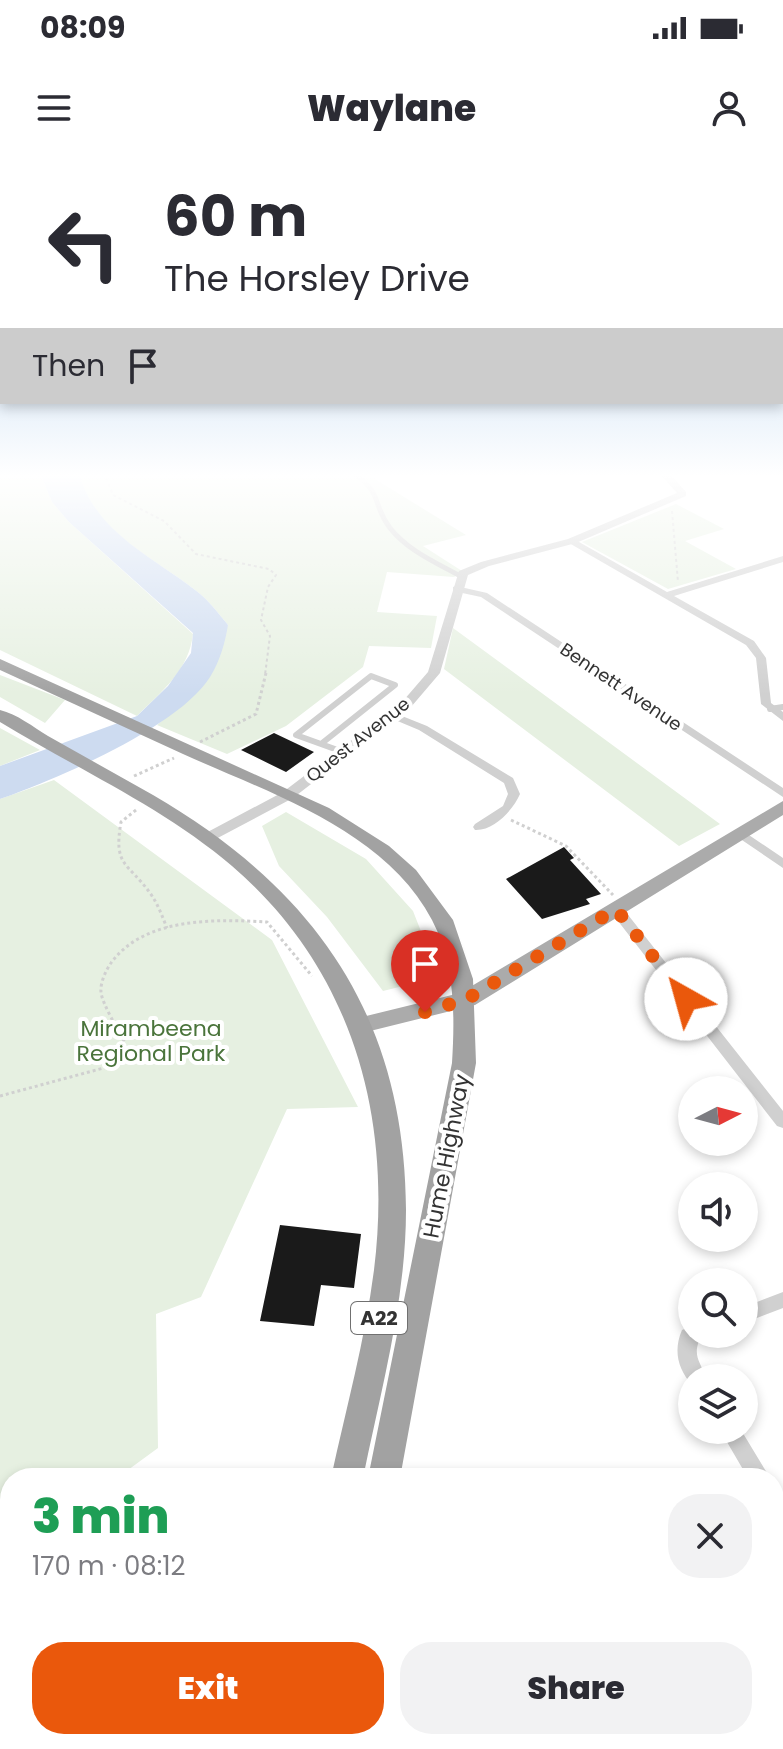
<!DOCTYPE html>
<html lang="en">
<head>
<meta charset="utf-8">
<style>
  body { margin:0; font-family:Poppins,sans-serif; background:#f2f2f3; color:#2b2b33; height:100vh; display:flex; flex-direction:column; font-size:30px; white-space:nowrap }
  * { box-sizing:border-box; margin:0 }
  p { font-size:26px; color:#7c7c81 }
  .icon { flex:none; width:44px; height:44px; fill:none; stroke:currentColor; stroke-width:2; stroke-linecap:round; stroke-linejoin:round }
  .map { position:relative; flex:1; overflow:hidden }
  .details { position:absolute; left:0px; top:1308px; width:784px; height:282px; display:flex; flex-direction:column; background:#fff; border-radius:32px 32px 0 0; box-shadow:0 4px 12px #0003 }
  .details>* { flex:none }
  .guide { position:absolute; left:0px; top:0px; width:784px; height:244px; box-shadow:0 4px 12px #0003; background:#fff; color:#2b2b33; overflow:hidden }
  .needle { width:52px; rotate:84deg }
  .tools { position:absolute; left:678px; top:916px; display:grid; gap:16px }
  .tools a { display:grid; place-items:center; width:80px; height:80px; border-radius:50%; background:#fff; box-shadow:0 4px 12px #0003; font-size:40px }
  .pin { position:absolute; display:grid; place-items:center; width:68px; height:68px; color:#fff; margin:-82px -34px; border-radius:50% 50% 50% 0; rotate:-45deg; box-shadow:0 0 8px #0007 }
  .pin .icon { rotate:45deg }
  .me { position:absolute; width:88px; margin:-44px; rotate:322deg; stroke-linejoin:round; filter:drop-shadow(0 0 6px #0008) }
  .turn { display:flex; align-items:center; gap:28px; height:168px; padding:0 32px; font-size:36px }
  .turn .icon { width:104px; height:104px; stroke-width:2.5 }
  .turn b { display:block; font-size:56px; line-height:68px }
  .then { display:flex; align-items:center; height:76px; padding:0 32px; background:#0003; gap:16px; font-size:30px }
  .round { display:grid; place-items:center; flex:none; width:84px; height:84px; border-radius:32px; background:#f2f2f3 }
  .headline { display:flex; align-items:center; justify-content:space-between; height:136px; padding:0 32px }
  h1 { font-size:48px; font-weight:800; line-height:60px; color:#1e9e55 }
  .cta { display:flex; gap:16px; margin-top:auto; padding:16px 32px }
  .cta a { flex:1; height:92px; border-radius:32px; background:#ea580c; color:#fff; font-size:32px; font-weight:800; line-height:92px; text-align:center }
  .cta a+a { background:#f2f2f3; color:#2b2b33 }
  .status { display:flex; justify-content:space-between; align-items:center; height:56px; padding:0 40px; background:#fff; direction:ltr }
  .status svg { height:22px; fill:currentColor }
  header { display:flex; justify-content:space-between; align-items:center; height:104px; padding:0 32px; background:#fff; font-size:36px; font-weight:800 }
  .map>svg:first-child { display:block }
  .green { fill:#e6f0e1 }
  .water { fill:#cddbf0 }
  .building { fill:#1a1a1a }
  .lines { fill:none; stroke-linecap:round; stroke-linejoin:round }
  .path-far1 { stroke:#d0d0d0; stroke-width:2; stroke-dasharray:3 3; stroke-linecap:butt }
  .path { stroke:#d0d0d0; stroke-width:3; stroke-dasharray:3 3; stroke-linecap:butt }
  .service-far1 { stroke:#d0d0d0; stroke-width:5 }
  .service { stroke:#d0d0d0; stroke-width:6 }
  .minor { fill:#d0d0d0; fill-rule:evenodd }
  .tertiary { fill:#d0d0d0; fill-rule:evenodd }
  .primary { fill:#ababab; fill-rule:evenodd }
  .trunk { fill:#a2a2a2; fill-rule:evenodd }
  .route { stroke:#ea580c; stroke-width:14; stroke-dasharray:0 25.2 }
  .labels { text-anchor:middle; stroke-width:8; stroke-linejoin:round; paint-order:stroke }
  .far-street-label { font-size:18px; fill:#333; stroke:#fff }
  .shield { fill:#fff; stroke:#707070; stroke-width:2 }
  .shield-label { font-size:20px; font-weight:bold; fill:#333 }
  .park-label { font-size:22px; fill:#4a743b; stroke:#fff }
  .street-label { font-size:22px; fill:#333; stroke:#fff }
</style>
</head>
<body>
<div class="status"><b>08:09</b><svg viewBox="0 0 49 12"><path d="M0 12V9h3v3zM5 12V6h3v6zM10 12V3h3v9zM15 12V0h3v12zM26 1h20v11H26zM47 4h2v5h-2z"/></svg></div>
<header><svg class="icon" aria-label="menu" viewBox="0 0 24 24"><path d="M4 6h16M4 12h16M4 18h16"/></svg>Waylane<svg class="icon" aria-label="person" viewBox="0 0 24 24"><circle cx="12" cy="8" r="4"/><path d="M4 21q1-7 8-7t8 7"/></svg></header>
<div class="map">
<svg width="783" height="1589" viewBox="0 0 783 1589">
  <rect width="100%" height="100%" fill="#fff"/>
  <!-- green -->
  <path class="green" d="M0,313h40l12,29 17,20 124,112c-4,36 -31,57 -56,82l-137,-66z
    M79,313h286l101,62 -43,11 39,25 -8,6 -67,-5 -10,40 60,4 -6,32 -62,-2 -6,21 -77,59 -59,28 -70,-29 35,-30 36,-70c-9,-11 -18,-23 -29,-32 -45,-36 -105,-60 -120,-120z
    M676,344l48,25 -39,12 51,28 -68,20 -86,-47z
    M453,468l267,196 -41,22 -235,-177z
    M0,515l65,25 -20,23 -45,-26z
    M0,568l40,22 -40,16z
    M54,620l218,160 86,167 -71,2 -86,188 -45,17 2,134 -41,30h-107v155l-10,15v-849z
    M286,652l80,47 47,52 26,66 -56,14 -56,-74 -48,-51 -17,-40z"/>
  <!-- water -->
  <path class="water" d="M40,313h39c16,60 75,84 120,120 11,9 20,21 29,32 -3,18 -8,36 -18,52 -31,50 -155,103 -210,122v-33l137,-50 31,-30 23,-33 2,-20 -124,-111 -17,-20z"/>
  <!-- building -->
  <path class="building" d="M274,573l40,19 -28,20 -45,-22z
    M564,687l10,11 -4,2 31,34 -15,5 4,5 -48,15 -36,-40z
    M280,1065l81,9 -7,54 -33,-3 -7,41 -54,-5z"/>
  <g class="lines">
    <!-- path-far1 -->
    <path class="path-far1" d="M104,313l9,22 51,26 32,33 73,15 7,6 -8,12 -7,33 9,16 -5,39
      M672,351l6,71"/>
    <!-- path -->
    <path class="path" d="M200,582l56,-28 10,-41
      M134,616l40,-18
      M136,650l-15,12c-8,45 7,40 29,71 8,11 12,23 17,35
      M511,660l55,26 47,49
      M0,936l111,-30 14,-23c-6,-12 -23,-39 -24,-51 -1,-9 5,-22 10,-29 33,-46 105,-44 156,-41l45,54"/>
    <!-- service-far1 -->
    <path class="service-far1" d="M353,313c31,21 18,30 37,55 18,23 47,35 72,49"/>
    <!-- service -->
    <path class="service" d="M371,516l24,9 -74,59 -25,-9z
      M770,549l13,-2
      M321,584l22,8"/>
    <!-- minor -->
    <path class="minor" d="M572,378l95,54 116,-36v6l-109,34 80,45 12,17 5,45 12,9v9l-22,-17 -5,-46 -10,-13 -177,-102 -1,-2z
      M456,426l31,7 296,195v9l-302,-200 -28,-6v-4z
      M392,552l35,14 86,52 7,16c-7,16 -26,37 -45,36l-2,-3 2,-3 28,-18 5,-12 -4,-11 -85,-53 -31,-13v-4z
      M740,669l43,29v10l-47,-32 -2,-3z
      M616,745l5,1 162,205v17l-6,-2 -166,-214 -2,-3 2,-3z
      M783,1132v16l-39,15v-16z
      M692,1166v8h10c-10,20 -4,25 5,44h-15v7c-14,-16 -19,-34 -10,-55z
      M720,1270h21l29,48h-22z
      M774,1331l9,5v30l-9,-5z"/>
    <!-- tertiary -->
    <path class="tertiary" d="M659,313h10l17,19v4l-110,47 -87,23 -21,9 -28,98 -29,34 -118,91 -81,43h-10l-2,-3 2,-3 81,-43 120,-91 25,-29 31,-101 22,-9 87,-23 109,-46z"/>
    <!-- primary -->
    <path class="primary" d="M783,641v14l-308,190 -113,28 -8,-2 -4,-6 4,-6 106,-26z"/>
    <!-- trunk -->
    <path class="trunk" d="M0,499l329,149 60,38 27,24 37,50 20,59 3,84 -76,415h-32l84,-415c3,-49 3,-99 -20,-143 -47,-90 -163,-127 -249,-166 -61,-28 -122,-56 -183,-84z
      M0,550c17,4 33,17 48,26 35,20 70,39 105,59 163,95 252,222 253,415 0,90 -25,180 -43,268h-32c15,-69 34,-138 43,-208 19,-154 -22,-301 -142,-404 -69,-59 -155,-97 -232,-144z
      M266,1580h38l-2,9h-38z
      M316,1580h61l1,9h-64z"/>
  </g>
  <!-- sky -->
  <linearGradient id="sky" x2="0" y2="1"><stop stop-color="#9dc4eb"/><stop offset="0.59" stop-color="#fff"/><stop offset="1" stop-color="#fff" stop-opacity="0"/></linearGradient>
  <rect width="783" height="535" fill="url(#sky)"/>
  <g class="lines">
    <!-- route -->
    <path class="route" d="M425,852l42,-13 149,-90 70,90"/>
  </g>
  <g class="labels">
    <!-- far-street labels -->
    <g class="far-street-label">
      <text transform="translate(621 527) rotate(34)" y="6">Bennett Avenue</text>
      <text transform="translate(358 580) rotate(-38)" y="6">Quest Avenue</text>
    </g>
    <!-- shield labels -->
    <rect class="shield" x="351" y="1142" width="56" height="32" rx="6"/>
    <g class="shield-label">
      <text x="379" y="1165">A22</text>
    </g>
    <!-- park labels -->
    <g class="park-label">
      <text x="151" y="876">Mirambeena<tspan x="151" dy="25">Regional Park</tspan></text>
    </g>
    <!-- street labels -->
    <g class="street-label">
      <text transform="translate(446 996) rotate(-79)" y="8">Hume Highway</text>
    </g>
  </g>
</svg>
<div class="tools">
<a><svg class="needle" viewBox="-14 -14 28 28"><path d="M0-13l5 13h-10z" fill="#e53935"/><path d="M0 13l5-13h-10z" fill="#7c7c81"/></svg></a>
<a><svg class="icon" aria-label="sound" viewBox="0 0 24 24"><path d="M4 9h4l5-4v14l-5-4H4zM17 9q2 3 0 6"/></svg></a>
<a><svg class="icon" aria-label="search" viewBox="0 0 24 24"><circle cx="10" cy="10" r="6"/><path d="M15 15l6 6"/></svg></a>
<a><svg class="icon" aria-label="layers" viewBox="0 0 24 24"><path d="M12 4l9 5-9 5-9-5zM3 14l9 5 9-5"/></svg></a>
</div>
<div class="pin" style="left:425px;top:852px;background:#d93025"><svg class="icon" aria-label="arrive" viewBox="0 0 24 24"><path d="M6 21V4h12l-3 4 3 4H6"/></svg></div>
<svg class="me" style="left:686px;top:839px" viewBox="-20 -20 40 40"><circle r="19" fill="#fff"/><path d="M0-13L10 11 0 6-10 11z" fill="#ea580c"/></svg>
<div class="guide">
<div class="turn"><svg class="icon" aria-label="left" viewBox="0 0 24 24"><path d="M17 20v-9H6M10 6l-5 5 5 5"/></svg><div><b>60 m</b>The Horsley Drive</div></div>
<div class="then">Then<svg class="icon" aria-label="arrive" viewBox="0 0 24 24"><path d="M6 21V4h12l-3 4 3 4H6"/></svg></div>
</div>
<section class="details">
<div class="headline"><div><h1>3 min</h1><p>170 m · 08:12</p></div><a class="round"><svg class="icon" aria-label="close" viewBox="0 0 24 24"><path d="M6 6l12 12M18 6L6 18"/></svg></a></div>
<div class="cta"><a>Exit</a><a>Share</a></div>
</section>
</div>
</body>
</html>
